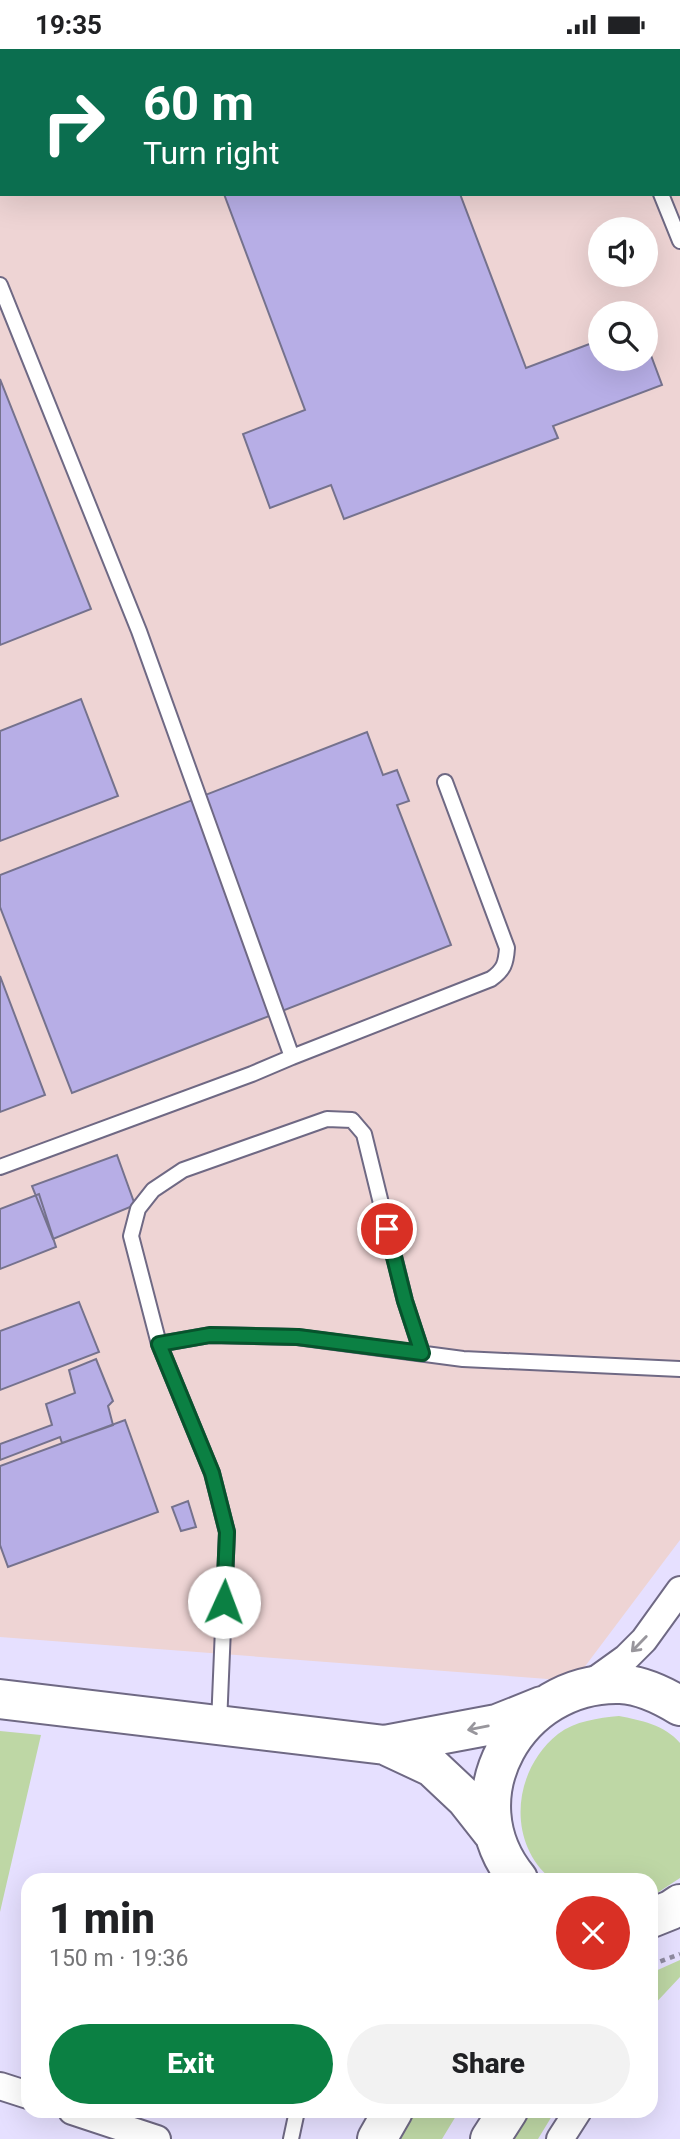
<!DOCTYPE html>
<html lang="en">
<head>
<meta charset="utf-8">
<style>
  body { margin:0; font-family:Roboto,sans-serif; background:#f2f2f2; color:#202124; height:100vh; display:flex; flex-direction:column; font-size:26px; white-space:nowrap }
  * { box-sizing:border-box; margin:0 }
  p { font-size:23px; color:#757577 }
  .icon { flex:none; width:38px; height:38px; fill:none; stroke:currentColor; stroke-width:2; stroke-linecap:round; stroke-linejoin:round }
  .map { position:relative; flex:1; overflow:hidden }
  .panel { position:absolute; left:21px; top:1824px; width:637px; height:245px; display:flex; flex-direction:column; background:#fff; border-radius:21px; box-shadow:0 7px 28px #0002 }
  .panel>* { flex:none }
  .top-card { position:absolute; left:0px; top:0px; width:681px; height:147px; box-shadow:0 7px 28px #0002; background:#0b6e4f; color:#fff; overflow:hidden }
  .fabs { position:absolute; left:588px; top:168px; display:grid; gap:14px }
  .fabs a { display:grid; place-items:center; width:70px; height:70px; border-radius:50%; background:#fff; box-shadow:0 7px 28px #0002; font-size:35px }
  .pin { position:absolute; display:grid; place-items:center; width:60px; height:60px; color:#fff; margin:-30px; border:4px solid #fff; border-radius:50%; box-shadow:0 2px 7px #0007 }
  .me { position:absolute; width:77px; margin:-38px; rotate:2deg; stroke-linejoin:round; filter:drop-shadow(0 0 5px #0008) }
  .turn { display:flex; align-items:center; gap:24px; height:147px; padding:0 28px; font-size:32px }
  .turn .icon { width:91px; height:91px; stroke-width:2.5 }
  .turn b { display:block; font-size:49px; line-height:60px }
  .round { display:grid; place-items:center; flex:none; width:74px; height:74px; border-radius:37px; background:#f2f2f2 }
  .overview { display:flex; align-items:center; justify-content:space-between; height:119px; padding:0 28px }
  h1 { font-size:42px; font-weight:800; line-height:52px }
  .button { display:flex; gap:14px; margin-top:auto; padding:14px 28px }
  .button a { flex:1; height:80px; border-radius:42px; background:#0b8043; color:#fff; font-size:28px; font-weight:800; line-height:80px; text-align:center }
  .button a+a { background:#f2f2f2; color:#202124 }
  .status { display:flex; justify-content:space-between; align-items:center; height:49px; padding:0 35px; background:#fff; direction:ltr }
  .status svg { height:19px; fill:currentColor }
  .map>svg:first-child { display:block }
  .industrial { fill:#eed4d4; fill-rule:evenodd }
  .green { fill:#bed7a5 }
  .building { fill:#b7aee6; stroke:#75728d; stroke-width:2 }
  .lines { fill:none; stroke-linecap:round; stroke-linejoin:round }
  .service-casing { stroke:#6f6984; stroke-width:18 }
  .minor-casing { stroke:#6f6984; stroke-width:30 }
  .secondary-casing { stroke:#6f6984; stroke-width:42 }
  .path { stroke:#8f8ba1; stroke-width:4.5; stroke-dasharray:5 5; stroke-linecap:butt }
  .service { stroke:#fff; stroke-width:14 }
  .minor { stroke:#fff; stroke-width:26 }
  .secondary { stroke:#fff; stroke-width:38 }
  .oneway { stroke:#98969c }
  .route-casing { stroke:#07532c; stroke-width:18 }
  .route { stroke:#0b8043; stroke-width:12 }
</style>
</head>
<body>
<div class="status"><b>19:35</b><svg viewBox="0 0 49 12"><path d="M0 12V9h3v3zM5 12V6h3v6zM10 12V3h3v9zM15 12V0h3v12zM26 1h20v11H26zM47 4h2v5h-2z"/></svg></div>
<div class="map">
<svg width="680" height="2090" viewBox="0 0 680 2090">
  <rect width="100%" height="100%" fill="#e6e0ff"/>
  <!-- industrial -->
  <path class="industrial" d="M0,0h680v1491l-106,141 -574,-44zM2,2h677v143h-677zM600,180h46v46h-46zM600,264h46v46h-46z"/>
  <!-- green -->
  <path class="green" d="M619,1667c21,4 46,9 61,27v135l-29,19v-18h-100c-45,-38 -38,-109 7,-145 17,-13 40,-16 61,-18z
    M0,1682l41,4 -41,177z
    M680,1911v17l-29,31v-35z
    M406,2062h53l-17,28h-53z
    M528,2062h27l-17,28h-27z"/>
  <!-- building -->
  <path class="building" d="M642,0h38v94l-1,-92z
    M224,145h236l66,174 74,-28v19h46v-17l16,43 -109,41 5,12 -214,81 -13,-34 -61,23 -27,-74 62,-24z
    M0,330l91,230 -91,36z
    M81,650l37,97 -118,45v-110z
    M367,683l16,43 14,-5 12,31 -12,4 54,140 -379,148 -72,-186v-32z
    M0,927l45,119 -45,17z
    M117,1106l18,50 -82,34 -21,-53z
    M39,1145l17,53 -56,22v-60z
    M79,1253l20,50 -99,38v-59z
    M96,1310l17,42 -5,5 5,19 -51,18 -2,-6 -60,23v-16l52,-19 -6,-21 29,-11 -6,-23z
    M125,1371l33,92 -150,55 -8,-22v-79z
    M188,1452l8,26 -15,4 -9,-24z"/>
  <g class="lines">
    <!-- service casing -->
    <g class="service-casing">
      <path id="service" d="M606,0l1,2
        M241,2l5,-2
        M0,99l2,-1
        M661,145l19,47
        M0,236l139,346 153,426 -40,17 -252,93
        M292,1008l199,-78c13,-9 15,-16 16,-31l-62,-166
        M159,1295l51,-9 87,2 166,22 217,10
        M219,1675l8,-192 -15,-59 -53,-129 -28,-108 7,-27 15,-19 30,-20 144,-51 25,1 12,14 41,167 17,52
        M291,2090l6,-28"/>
    </g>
    <!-- minor casing -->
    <g class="minor-casing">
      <path id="minor" d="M587,1637l39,-28 18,-18 36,-50
        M0,2037l28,9
        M72,2062l85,28
        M560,2090l18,-28"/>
    </g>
    <!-- secondary casing -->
    <g class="secondary-casing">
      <path id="secondary" d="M0,1650l385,46 112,-21 45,-18
        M385,1696l47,22 34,32 26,33
        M518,1830c-67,-81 0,-198 102,-195 22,1 42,11 60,22
        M651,1869l20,-8 9,-6
        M377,2090l16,-28
        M490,2090l18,-28"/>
    </g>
    <!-- path -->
    <path class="path" d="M651,1916l29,-11"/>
    <!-- service -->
    <use href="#service" class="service"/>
    <!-- minor -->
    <use href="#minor" class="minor"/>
    <!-- secondary -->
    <use href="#secondary" class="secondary"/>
  </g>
  <!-- one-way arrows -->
  <defs><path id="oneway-shaft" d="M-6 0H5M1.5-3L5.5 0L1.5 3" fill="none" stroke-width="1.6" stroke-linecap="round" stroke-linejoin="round" transform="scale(1.75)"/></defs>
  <g class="oneway">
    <use href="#oneway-shaft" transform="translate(639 1595) rotate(134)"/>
    <use href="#oneway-shaft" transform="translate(478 1679) rotate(169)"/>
  </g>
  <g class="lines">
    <!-- route casing -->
    <g class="route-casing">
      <path id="route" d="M224,1553l3,-70 -15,-59 -53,-129 51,-9 88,2 124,16 -17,-52 -18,-72"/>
    </g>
    <!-- route -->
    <use href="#route" class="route"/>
  </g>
</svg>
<div class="fabs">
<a><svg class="icon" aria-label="sound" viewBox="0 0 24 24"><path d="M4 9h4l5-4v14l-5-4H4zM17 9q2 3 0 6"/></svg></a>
<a><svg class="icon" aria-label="search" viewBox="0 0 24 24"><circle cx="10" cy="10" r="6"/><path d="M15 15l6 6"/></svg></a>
</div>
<div class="pin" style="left:387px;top:1180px;background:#d93025"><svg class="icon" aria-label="arrive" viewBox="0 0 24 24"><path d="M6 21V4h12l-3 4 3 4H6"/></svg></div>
<svg class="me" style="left:224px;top:1553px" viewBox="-20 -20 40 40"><circle r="19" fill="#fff"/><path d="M0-13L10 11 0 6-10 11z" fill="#0b8043"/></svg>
<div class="top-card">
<div class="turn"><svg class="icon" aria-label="right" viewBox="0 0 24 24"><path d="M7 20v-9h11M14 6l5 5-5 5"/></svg><div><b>60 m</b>Turn right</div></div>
</div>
<section class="panel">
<div class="overview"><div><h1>1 min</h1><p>150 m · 19:36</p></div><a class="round" style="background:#d93025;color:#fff"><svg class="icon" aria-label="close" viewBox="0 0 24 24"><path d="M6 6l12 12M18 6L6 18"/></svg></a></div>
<div class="button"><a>Exit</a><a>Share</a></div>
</section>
</div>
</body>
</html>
